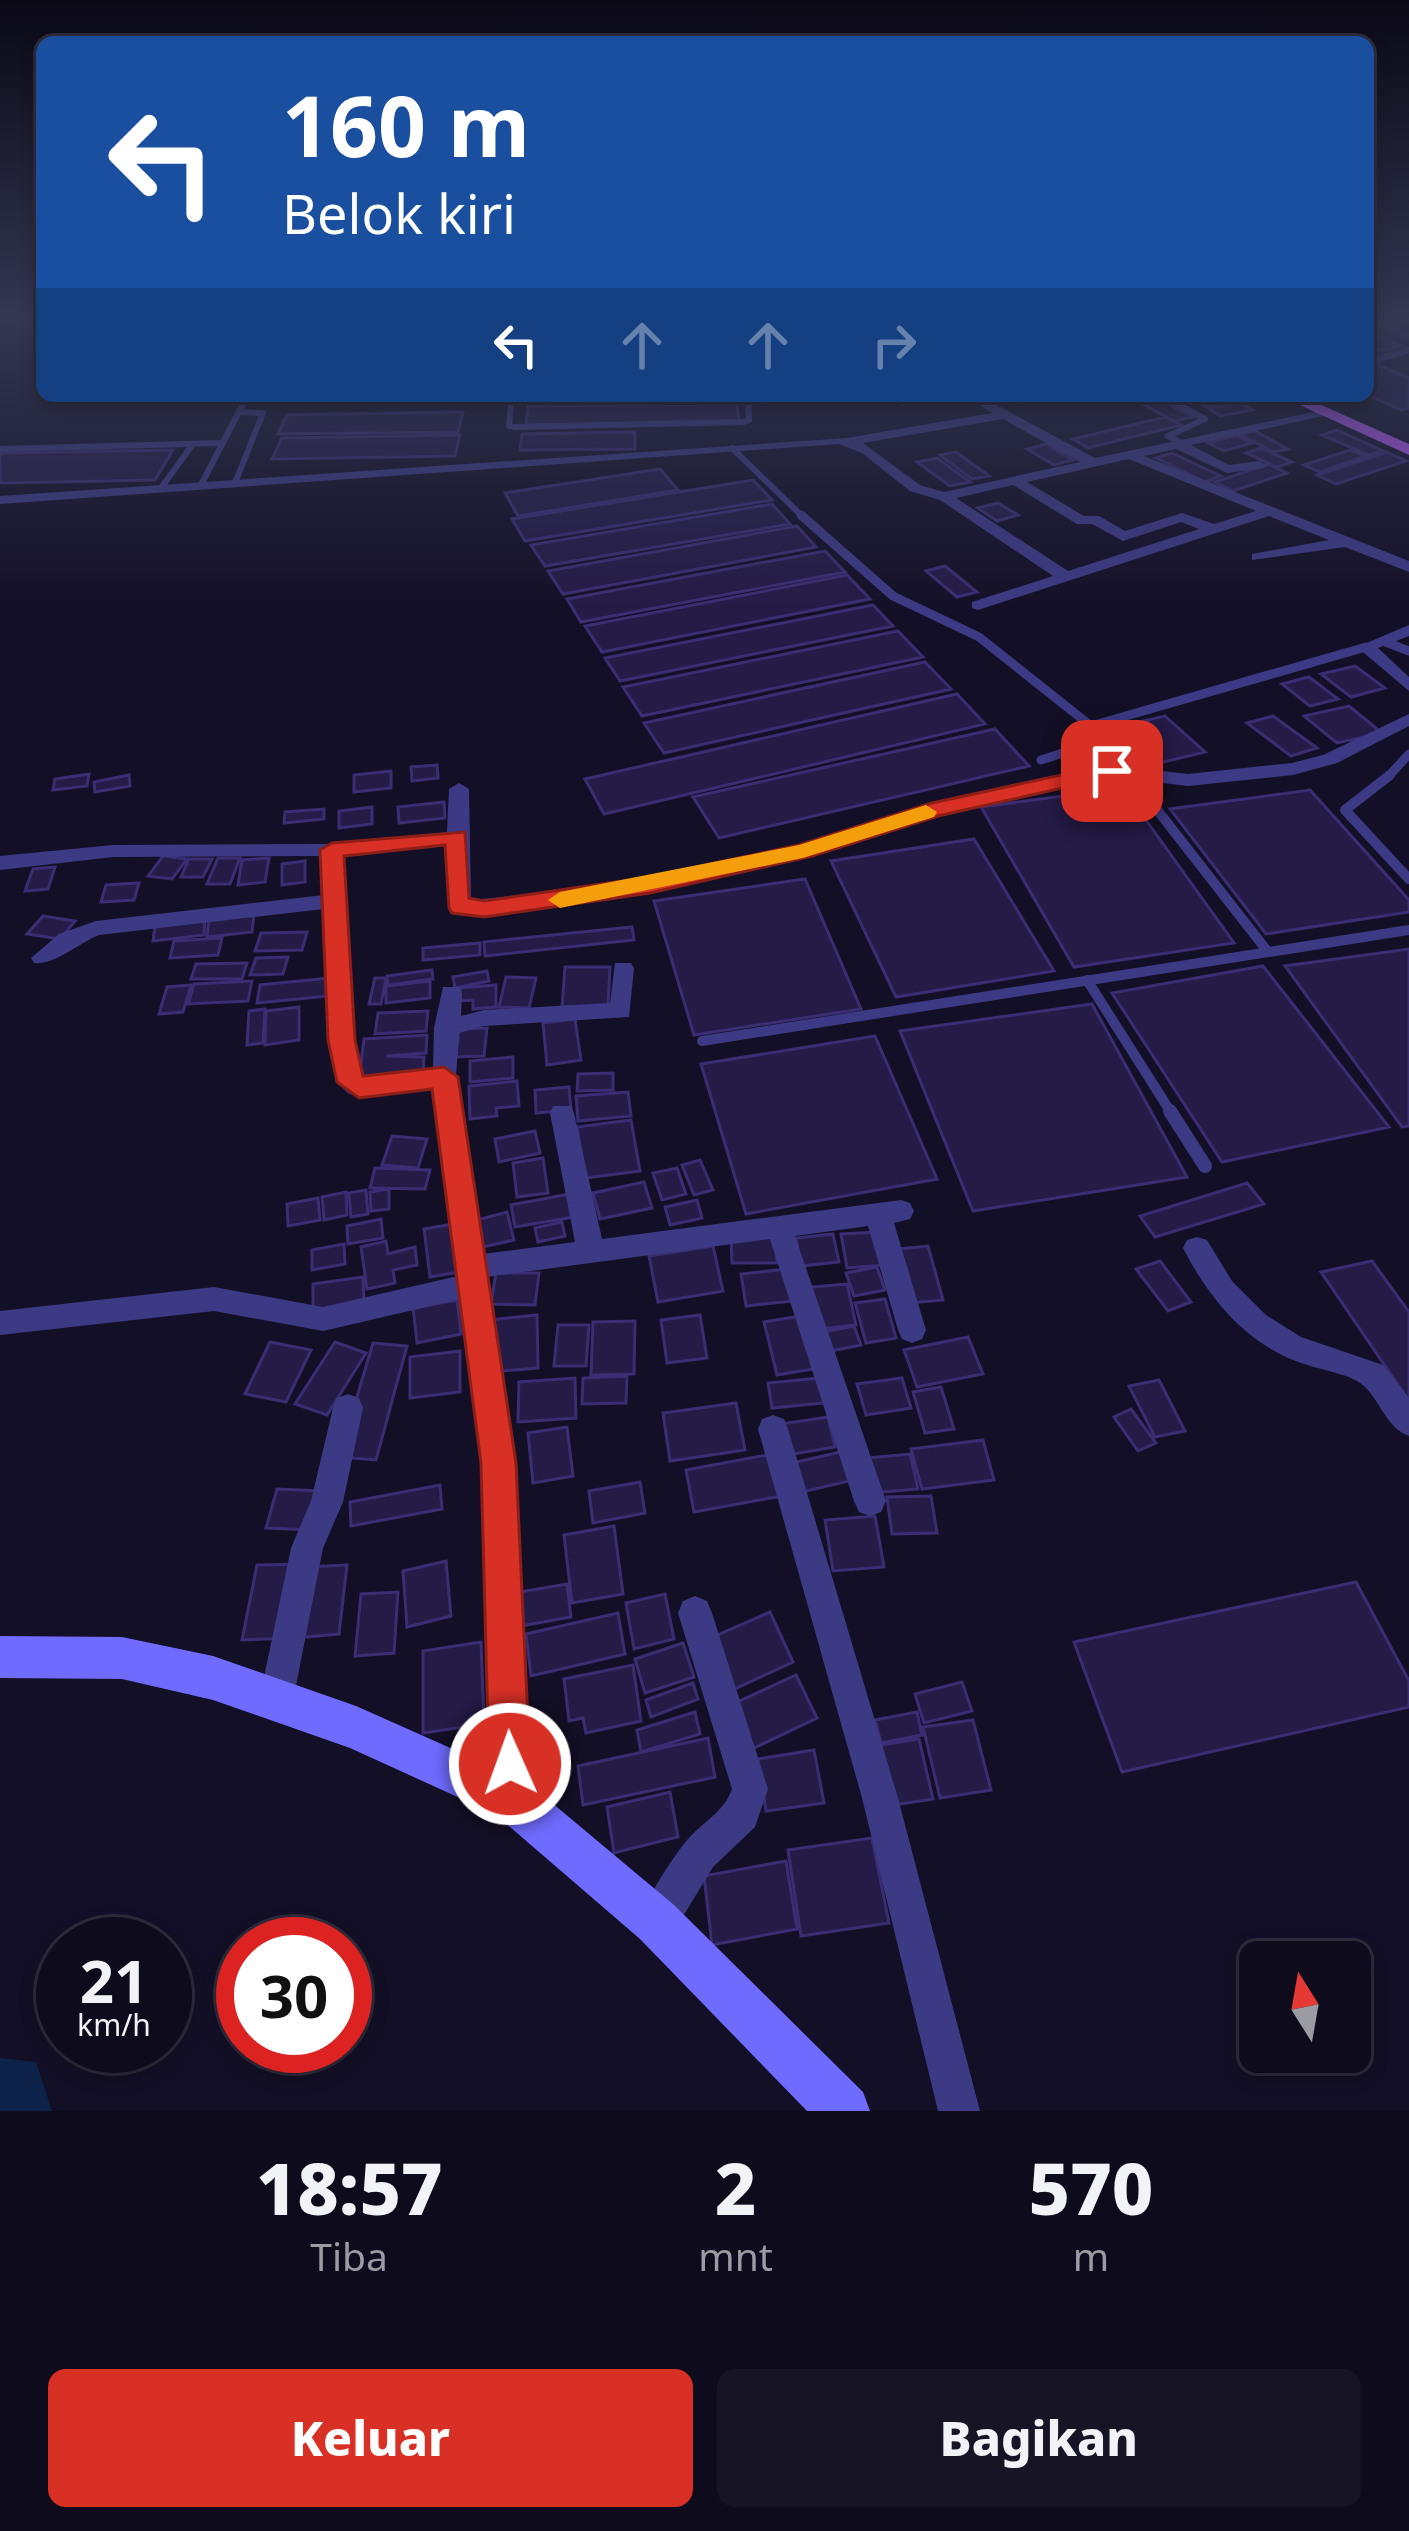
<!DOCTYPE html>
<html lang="id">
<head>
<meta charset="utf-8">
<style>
  body { margin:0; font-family:"Noto Sans",sans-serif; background:#171425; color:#f1f3f6; height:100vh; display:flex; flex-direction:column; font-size:45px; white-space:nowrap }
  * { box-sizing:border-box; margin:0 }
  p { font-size:39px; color:#9b9ba3 }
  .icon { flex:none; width:66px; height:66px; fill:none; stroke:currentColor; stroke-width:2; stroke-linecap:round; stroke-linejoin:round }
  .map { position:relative; height:2111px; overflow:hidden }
  .side { display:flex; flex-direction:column; background:#0e0b1c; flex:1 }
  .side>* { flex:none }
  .top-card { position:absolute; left:36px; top:36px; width:1338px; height:366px; border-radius:18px; box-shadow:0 6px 18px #0003,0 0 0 3px #2e2b3b; background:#1a4fa0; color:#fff; overflow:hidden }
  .needle { width:78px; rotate:349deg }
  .fabs { position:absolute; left:1239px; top:1941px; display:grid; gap:24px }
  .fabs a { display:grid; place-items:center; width:132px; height:132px; border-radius:18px; background:#0e0b1c; box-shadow:0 6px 18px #0003,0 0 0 3px #2e2b3b; font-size:60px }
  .speed { position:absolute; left:36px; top:1917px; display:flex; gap:24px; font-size:60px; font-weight:700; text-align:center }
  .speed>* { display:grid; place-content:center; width:156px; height:156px; border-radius:50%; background:#0e0b1c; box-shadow:0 6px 18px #0003,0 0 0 3px #2e2b3b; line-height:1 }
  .speed small { font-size:30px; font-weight:400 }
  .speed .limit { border:18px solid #d22; background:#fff; color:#111 }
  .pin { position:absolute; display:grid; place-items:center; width:102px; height:102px; color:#fff; margin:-51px; border-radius:24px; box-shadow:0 6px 18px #0006 }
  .me { position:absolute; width:132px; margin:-66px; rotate:358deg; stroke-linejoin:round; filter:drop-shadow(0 0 9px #0008) }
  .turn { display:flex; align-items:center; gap:42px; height:252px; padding:0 48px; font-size:54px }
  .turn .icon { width:156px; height:156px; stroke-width:2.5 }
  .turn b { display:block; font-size:84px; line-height:102px }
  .lanes { display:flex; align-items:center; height:114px; padding:0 48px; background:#0003; justify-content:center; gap:60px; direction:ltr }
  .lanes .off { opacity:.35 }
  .eta { display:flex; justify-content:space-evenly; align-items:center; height:204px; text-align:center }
  .eta b { font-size:72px; font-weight:800; line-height:84px }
  .button { display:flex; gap:24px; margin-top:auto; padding:24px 48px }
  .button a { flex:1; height:138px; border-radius:18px; background:#d93025; color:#fff; font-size:48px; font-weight:800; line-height:138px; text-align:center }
  .button a+a { background:#171425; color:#f1f3f6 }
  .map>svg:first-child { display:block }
  .water { fill:#0c2248 }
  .building { fill:#241b47; stroke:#3b2d73; stroke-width:3 }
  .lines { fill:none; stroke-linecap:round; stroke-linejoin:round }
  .service-far3 { stroke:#3d3a85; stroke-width:6 }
  .service-far2 { stroke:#3d3a85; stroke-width:9 }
  .service-far1 { stroke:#3d3a85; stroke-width:10 }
  .service { stroke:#3d3a85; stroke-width:14 }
  .minor { fill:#3d3a85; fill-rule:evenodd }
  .secondary { fill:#6f6bff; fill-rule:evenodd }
  .primary { fill:#c25bff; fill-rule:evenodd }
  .route { fill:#d93025; stroke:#8d1f18; stroke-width:3 }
  .slow { fill:#f59e0b }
</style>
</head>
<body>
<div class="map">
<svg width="1409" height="2111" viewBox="0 0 1409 2111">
  <rect width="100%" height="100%" fill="#130f26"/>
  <!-- water -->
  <path class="water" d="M0,2058l36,4 16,49h-52z"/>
  <!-- building -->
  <path class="building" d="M1368,332l32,14 -32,7z
    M1378,365l31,13v30l-8,2 -33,-15v-28z
    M530,396h202v3l-203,3z
    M1127,396h26l40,21 -19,4z
    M1214,396h43l-52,11 -12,-7z
    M1240,403l13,7 -33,6 -12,-8z
    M737,404l2,18 -213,3 2,-19z
    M463,412l-5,20 -180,2 9,-19z
    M1165,417l16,8 -93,23 -15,-9z
    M1337,430l46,21 -15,4 -46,-20z
    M1255,431l33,18 -15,3 -33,-18z
    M635,432v17l-115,1 2,-16z
    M460,435l-5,21 -183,3 10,-21z
    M1236,435l16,8 -28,8 -16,-8z
    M1046,444l27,16 -19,5 -27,-16z
    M1261,448l31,14 -15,5 -31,-14z
    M173,450l-18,30 -155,3v-30z
    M1350,450l16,6 -46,16 -16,-7z
    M956,452l33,24 -17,3 -32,-24z
    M1387,452l19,9 -70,23 -19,-9z
    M1172,453l49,23 -16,6 -49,-24z
    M937,458l33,24 -20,4 -33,-24z
    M1268,464l19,9 -54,18 -18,-9z
    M660,469l18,21 -160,26 -13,-23z
    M753,480l19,20 -247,41 -13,-22z
    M998,503l20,12 -21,6 -19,-13z
    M772,504l18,20 -245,42 -14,-21z
    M797,526l19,21 -253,47 -15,-23z
    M825,551l20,21 -264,50 -14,-23z
    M945,566l32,26 -20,5 -31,-26z
    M847,575l23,24 -268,53 -17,-26z
    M873,605l20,21 -273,55 -15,-23z
    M898,631l25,26 -281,59 -19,-29z
    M925,662l26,27 -287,64 -20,-30z
    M1355,666l30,22 -34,9 -30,-23z
    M1309,677l29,22 -28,7 -28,-22z
    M957,694l28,30 -381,90 -19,-35z
    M1349,706l33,27 -45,10 -33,-27z
    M1165,716l40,36 -79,19 -38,-37z
    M1273,716l44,32 -26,8 -44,-33z
    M995,729l34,37 -310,72 -26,-41z
    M437,765l1,13 -26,3 -1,-14z
    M391,771v17l-37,4v-17z
    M89,774l-2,12 -34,4 2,-11z
    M129,775l1,11 -35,6 -1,-10z
    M1123,788l111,155 -160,24 -93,-160z
    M1310,790l99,110v12l-143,22 -96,-125z
    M444,802l1,16 -46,5 -1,-16z
    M372,807v17l-33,4v-17z
    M324,809v10l-40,4 1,-11z
    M974,839l80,132 -158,26 -65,-136z
    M163,856l24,3 -15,20 -24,-3z
    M218,858h22l-10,26h-23z
    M269,858l-4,24 -27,3 4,-25z
    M189,859h23l-9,18h-22z
    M305,861v21l-23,3v-21z
    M55,867l-7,22 -23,2 8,-22z
    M805,879l56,130 -167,26 -40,-134z
    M139,883l-5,17 -33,2 5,-17z
    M254,914l-2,18 -45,5 2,-19z
    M43,916l32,5 -15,18 -33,-5z
    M205,919l-1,16 -51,6 2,-16z
    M632,927l2,13 -149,16 -1,-14z
    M307,932l-5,18 -47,1 6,-18z
    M222,938l-4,17 -48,3 4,-17z
    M480,943v12l-57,5v-12z
    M1409,949v177l-7,1 -117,-161z
    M288,957l-5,17 -33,1 6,-17z
    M247,963l-5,16h-51l5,-15z
    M1263,966l126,161 -167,35 -110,-169z
    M565,967h45l-2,39 -46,1z
    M432,970l1,9 -45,6 -1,-9z
    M487,971l2,10 -34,7 -2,-11z
    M506,977l30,1 -7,30 -30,-1z
    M330,978l-1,18 -72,7 3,-18z
    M375,978h11l-5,26h-12z
    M252,981l-4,20 -60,3 6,-20z
    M430,981v17l-44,5v-17z
    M191,985l-8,27 -24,2 8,-27z
    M496,985v22l-23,2v-9l-13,1v-13z
    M1092,1004l95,173 -214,34 -73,-180z
    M299,1007v33l-34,5 1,-34z
    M265,1009l-2,34 -16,2 2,-34z
    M428,1011l-2,20 -51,3 3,-21z
    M575,1019l6,41 -34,5 -4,-42z
    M487,1028l-3,28 -28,1 3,-28z
    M427,1035l-1,18 -39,3 37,1 -1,18 -64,4 5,-40z
    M875,1036l62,143 -191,35 -45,-150z
    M513,1057v21l-43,4v-21z
    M613,1073v17l-36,1 1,-17z
    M517,1081l2,25 -23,2 1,8 -27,3 -1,-33z
    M569,1087l2,23 -35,3 -1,-23z
    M628,1092l3,24 -53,5 -2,-25z
    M631,1120l9,51 -55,7 -8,-51z
    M535,1131l5,22 -41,9 -4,-23z
    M392,1136l35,3 -9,29 -36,-3z
    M543,1158l5,35 -31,4 -4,-34z
    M700,1160l13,30 -19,5 -12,-30z
    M375,1168l55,2 -5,19 -55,-1z
    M677,1168l9,26 -24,6 -9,-27z
    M644,1182l8,26 -52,11 -7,-26z
    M1247,1183l17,21 -109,33 -15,-21z
    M389,1189v20l-18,2 -1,-19z
    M366,1190l2,24 -17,3 -2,-24z
    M346,1192l1,23 -23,5 -2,-23z
    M569,1194l5,23 -59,10 -4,-22z
    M318,1198l2,22 -32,6 -1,-22z
    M697,1200l5,18 -32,7 -5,-18z
    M507,1212l7,28 -31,7 -6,-27z
    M381,1219l2,19 -35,6 -1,-18z
    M562,1222l3,14 -27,6 -3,-14z
    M453,1224l6,48 -29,5 -6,-48z
    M878,1232l6,33 -37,3 -6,-34z
    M833,1234l6,28 -38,4 -5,-28z
    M731,1236h45l1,27h-45z
    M386,1241l2,13 27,-7 2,18 -24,5 2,13 -28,6 -6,-42z
    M344,1244l1,20 -33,6v-20z
    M713,1246l10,45 -65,11 -9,-46z
    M928,1246l15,54 -32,3 -14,-54z
    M1160,1261l31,41 -23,9 -32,-42z
    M1372,1261l37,51v89l-88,-129z
    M877,1267l8,23 -31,6 -8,-23z
    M787,1269l7,32 -48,5 -5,-32z
    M496,1273h43l-4,32 -44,-1z
    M363,1277l1,27 -51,9v-29z
    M847,1284l9,41 -37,4 -8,-42z
    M885,1299l11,39 -30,5 -11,-40z
    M457,1300l4,34 -44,9 -4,-35z
    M537,1315l1,53 -49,4v-52z
    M700,1315l7,43 -40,5 -6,-43z
    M800,1316l13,53 -36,6 -13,-53z
    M635,1321l-1,53 -43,1 2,-53z
    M558,1325h31l-3,41h-32z
    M854,1326l7,19 -30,6 -7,-19z
    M968,1337l15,37 -66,13 -13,-37z
    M270,1342l41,8 -25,52 -41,-8z
    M335,1342l31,11 -39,62 -32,-11z
    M373,1343l34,3 -31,114 -37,-3z
    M460,1351v41l-50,6v-41z
    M627,1376l-1,27 -44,1 1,-26z
    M575,1378l1,40 -58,4 1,-40z
    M820,1378l4,25 -52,5 -4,-25z
    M902,1378l9,30 -45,7 -9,-31z
    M1159,1380l26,51 -30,6 -26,-51z
    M941,1387l13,42 -29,4 -12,-41z
    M736,1403l9,47 -75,11 -7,-48z
    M1131,1409l25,34 -18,8 -24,-34z
    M828,1417l7,30 -48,8 -6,-31z
    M567,1427l6,49 -40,7 -5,-50z
    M983,1440l11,40 -72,9 -11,-40z
    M840,1452l9,29 -47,11 -10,-29z
    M772,1454l10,42 -88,16 -8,-42z
    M910,1454l8,35 -46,4 -6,-35z
    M640,1482l5,31 -52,10 -4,-32z
    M440,1485l2,24 -91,17 -1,-24z
    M277,1489l46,2 -10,39 -47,-2z
    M931,1496l6,37 -45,1 -5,-37z
    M875,1516l9,51 -51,4 -8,-51z
    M614,1526l9,68 -51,9 -8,-68z
    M446,1561l5,55 -44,11 -4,-56z
    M301,1564l-14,74 -45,2 15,-75z
    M347,1565l-8,69 -44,4 10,-71z
    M1356,1582l53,99v26l-287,65 -48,-130z
    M567,1584l4,33 -61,11 -2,-34z
    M398,1592l-4,61 -39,3 6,-62z
    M665,1594l9,45 -40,10 -8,-46z
    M770,1612l23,50 -65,30 -22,-52z
    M618,1613l7,41 -94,22 -5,-42z
    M481,1642l3,82 -61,9v-82z
    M683,1643l11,34 -49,16 -10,-34z
    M633,1665l8,56 -55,12 -3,-15 -14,3 -5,-42z
    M796,1675l21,43 -65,31 -19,-45z
    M962,1682l10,29 -48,12 -9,-29z
    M693,1683l5,16 -47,18 -5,-17z
    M695,1712l5,22 -59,18 -4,-22z
    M917,1712l5,23 -41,8 -6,-23z
    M973,1720l18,70 -51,8 -17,-71z
    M708,1738l7,39 -132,28 -5,-39z
    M919,1739l14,60 -39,6 -13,-60z
    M814,1750l10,53 -58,8 -8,-52z
    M670,1792l8,45 -64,16 -7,-46z
    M872,1838l17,85 -88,13 -13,-86z
    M786,1861l11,68 -85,16 -8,-69z"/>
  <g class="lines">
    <!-- service-far3 -->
    <path class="service-far3" d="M1368,319l41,17
      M1368,362l41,-12
      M512,396l-3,30 6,1 229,-5 5,-2 -1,-24
      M1163,396l42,23 -37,17 14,7
      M732,448l72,70
      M0,449l223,-6
      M235,483l28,-70 -24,-1
      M201,485l46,-89
      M161,488l32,-44"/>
    <!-- service-far2 -->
    <path class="service-far2" d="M801,515l92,81 86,41 112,89
      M1383,641l26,10
      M1041,760l31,-10 19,-24 275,-79
      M1387,778l22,-24"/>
    <!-- service-far1 -->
    <path class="service-far1" d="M1390,775l-45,35 64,69
      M1151,802l117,150
      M1087,980l85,134
      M702,1041l707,-111"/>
    <!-- service -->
    <path class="service" d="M1170,1111l35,55"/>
    <!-- minor -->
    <path class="minor" d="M912,396h27l-38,10 -6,-4z
      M964,396h16l115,62 233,-49v6l-137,30 38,20 30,-4 7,4 -2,3 -37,5 -51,-24 -32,7 265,105v11l-64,-25 -93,13v-6l77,-14 -60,-24 -291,94 -6,-2v-6l81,-26 -113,-76 -30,-9 -48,-38 -23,-9 -839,60v-8l847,-58 145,-25zM1003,419l77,43 -136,30 -24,-7 -57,-42zM1129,459l127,52 -42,13 -32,-11 -57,18 -26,-15h-15l-57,-34zM1013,485l64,39h15l31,17 58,-19 18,7 -131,42 -112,-73z
      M1409,625v11l-31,12 31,29v14l-52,-44z
      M1409,714v12l-72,37 -44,12 -105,11 -76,-9 -175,38 -127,41 -198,44 -151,15 -11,-7 -3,-64 -104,11 11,185 10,38 69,-9 1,-41 9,-41h16l3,6 -1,23 23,-6 126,-7 5,-40h16l3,5 -5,49 -145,9 -25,7 -3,44 26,177 93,-12 -25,-129 3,-7h18l3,7 28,126 299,-39 9,3 4,8 -4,8 -16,4 32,107 -4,9 -10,4 -10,-4 -4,-9 -30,-104 -73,10 91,265 -5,11 -11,4 -11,-4 -5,-11 -84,-262 -284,38 27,186 16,335 -5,13 -13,5 -13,-5 -5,-13 -10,-335 -22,-164 -138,32 -109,-20 -214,24v-24l214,-24 109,20 135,-31 -25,-189 -74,10c-8,-3 -11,-2 -16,-9 -20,-25 -17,-143 -19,-179l-225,26c-20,8 -46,31 -65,28l-3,-5 28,-24 37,-13 228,-26 -2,-39 -209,1 -113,13v-14l113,-11 219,-1 115,-12 2,-43 10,-6 10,6 2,111 141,-14 187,-41 133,-41 180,-39 76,9 104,-11 31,-8z
      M1197,1237l10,3 25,41 34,34 35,22 82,28 26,33v38c-22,-8 -28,-33 -44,-49 -13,-13 -44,-17 -61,-23 -57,-19 -94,-64 -121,-116l4,-8z
      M348,1394l11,4 4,10 -20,94 -20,46 -30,153 -5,12 -12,5 -12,-5 -5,-12 32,-153 20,-47 22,-93 4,-10z
      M773,1415l11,4 4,10 110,369 82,313h-42l-76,-313 -104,-369 4,-10z
      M695,1596l12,5 5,12 56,176 -13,38 -42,40 -42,69 -14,5 -14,-5 -5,-14c11,-27 31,-60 50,-83 15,-17 36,-27 44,-50l-54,-176 5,-12z"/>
    <!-- secondary -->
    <path class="secondary" d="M0,1636l122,1 91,19 143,50 171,76 147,123 189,187 7,19h-63l-167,-172 -145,-125 -145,-66 -137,-48 -91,-21 -122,-1z"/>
    <!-- primary -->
    <path class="primary" d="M1280,396h21l108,48v11z"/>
  </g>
  <!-- sky -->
  <linearGradient id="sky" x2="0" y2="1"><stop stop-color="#0a0815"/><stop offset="0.52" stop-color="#333752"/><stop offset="1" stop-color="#333752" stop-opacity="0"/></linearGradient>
  <rect width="1409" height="612" fill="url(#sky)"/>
  <!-- route -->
  <path class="route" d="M1112,764l11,7 -3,4 -182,41 -126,40 -162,37 -166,24 -32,-4 -3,-5 -4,-63 -101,11 11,184 8,36 81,-9 14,10 58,386 14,301 -6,14 -14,6 -15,-6 -6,-14 -8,-301 -49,-374 -73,9 -22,-16 -9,-42 -8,-190 12,-7 133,-11 4,66 15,3 166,-24 149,-32 133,-42z"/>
  <!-- slow -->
  <path class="slow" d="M926,805l11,7 -3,5 -131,41 -243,50 -12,-8 12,-8 239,-47z"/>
</svg>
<div class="fabs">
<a><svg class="needle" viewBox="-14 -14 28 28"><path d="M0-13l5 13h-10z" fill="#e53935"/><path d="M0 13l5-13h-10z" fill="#9b9ba3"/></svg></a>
</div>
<div class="speed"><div>21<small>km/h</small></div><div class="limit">30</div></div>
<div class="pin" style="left:1112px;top:771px;background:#d93025"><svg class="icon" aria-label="arrive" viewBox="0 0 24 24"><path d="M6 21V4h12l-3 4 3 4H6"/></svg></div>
<svg class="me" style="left:510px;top:1764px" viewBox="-20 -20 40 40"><circle r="17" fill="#d93025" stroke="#fff" stroke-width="3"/><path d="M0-11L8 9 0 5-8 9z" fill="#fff"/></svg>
<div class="top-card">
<div class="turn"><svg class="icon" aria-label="left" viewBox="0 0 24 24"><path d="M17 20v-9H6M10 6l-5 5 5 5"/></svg><div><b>160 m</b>Belok kiri</div></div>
<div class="lanes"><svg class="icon" aria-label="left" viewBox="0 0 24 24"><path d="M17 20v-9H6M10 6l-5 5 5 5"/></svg><svg class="icon off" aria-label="ahead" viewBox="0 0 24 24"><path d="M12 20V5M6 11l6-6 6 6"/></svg><svg class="icon off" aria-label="ahead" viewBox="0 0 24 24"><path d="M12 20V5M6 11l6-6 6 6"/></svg><svg class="icon off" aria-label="right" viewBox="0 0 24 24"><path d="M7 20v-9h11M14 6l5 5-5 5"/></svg></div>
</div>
</div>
<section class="side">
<div class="eta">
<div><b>18:57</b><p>Tiba</p></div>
<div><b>2</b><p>mnt</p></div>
<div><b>570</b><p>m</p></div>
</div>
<div class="button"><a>Keluar</a><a>Bagikan</a></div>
</section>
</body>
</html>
